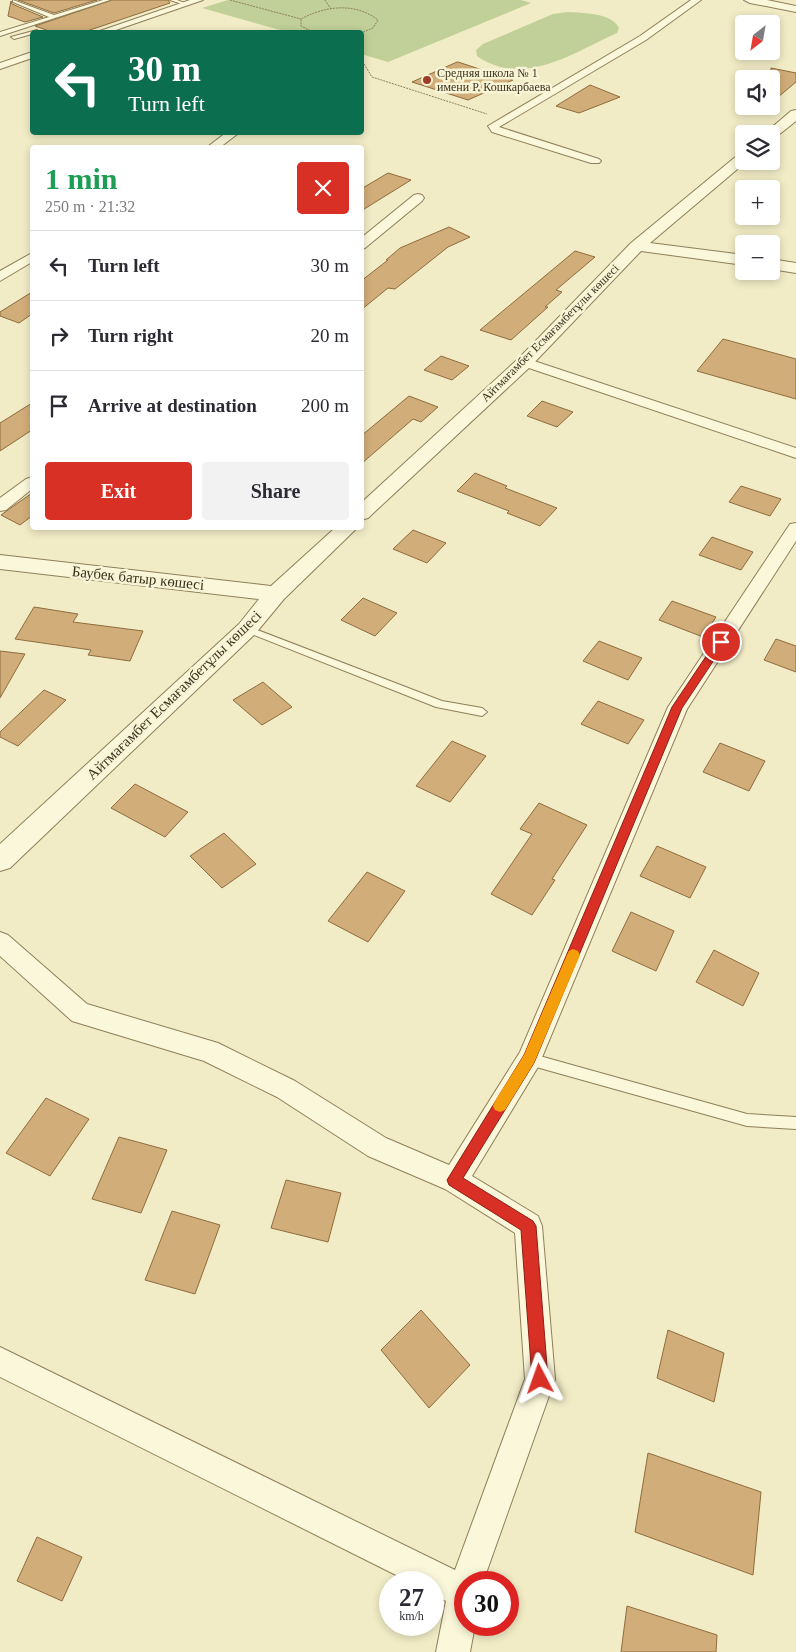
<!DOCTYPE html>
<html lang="en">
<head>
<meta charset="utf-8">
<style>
  body { margin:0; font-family:"Times New Roman",serif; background:#f2f2f3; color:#2b2b33; height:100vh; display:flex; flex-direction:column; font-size:19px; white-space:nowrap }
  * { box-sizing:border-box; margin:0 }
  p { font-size:16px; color:#7c7c81 }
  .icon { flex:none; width:28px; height:28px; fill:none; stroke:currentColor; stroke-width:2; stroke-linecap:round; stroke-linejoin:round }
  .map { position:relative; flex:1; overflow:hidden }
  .drawer { position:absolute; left:30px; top:145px; width:334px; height:385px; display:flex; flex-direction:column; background:#fff; border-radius:5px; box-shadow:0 2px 8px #0003 }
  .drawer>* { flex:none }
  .hud { position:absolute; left:30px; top:30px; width:334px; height:105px; border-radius:5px; box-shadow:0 2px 8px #0003; background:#0b6e4f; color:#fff; overflow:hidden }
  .needle { width:32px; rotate:211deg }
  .buttons { position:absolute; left:735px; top:15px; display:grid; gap:10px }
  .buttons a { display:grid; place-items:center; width:45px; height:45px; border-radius:5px; background:#fff; box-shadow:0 2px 8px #0003; font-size:25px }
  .speed { position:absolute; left:379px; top:1571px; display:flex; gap:10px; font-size:25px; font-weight:700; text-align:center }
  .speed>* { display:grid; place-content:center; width:65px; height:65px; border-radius:50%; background:#fff; box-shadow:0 2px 8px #0003; line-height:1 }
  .speed small { font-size:12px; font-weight:400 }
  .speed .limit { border:8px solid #d22; background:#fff; color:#111 }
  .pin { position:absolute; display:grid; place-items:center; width:42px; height:42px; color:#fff; margin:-21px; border:2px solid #fff; border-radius:50%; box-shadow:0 1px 5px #0007 }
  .me { position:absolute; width:55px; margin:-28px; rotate:356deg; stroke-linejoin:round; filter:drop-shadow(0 0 4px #0008) }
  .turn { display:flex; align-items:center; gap:18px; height:105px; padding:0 15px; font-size:22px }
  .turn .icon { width:65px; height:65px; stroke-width:2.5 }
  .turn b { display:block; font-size:35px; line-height:42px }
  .round { display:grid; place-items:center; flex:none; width:52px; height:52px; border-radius:5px; background:#f2f2f3 }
  .overview { display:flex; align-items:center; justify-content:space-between; height:85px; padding:0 15px }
  h1 { font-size:30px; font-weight:800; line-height:38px; color:#1e9e55 }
  .button { display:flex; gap:10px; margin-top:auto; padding:10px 15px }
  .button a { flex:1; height:58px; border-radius:5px; background:#d93025; color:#fff; font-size:20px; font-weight:800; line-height:58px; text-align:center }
  .button a+a { background:#f2f2f3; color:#2b2b33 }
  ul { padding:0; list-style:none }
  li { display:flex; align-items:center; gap:15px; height:70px; padding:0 15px; border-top:1px solid #e1e1e2 }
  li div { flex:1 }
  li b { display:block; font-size:19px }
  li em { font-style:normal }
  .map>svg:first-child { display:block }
  .green { fill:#c0d098 }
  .building { fill:#d1ad79; stroke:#8f6c3e }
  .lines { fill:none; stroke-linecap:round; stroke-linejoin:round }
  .service-casing { stroke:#8e7f5a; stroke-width:2 }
  .minor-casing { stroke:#8e7f5a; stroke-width:2 }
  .tertiary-casing { stroke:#8e7f5a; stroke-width:2 }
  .path { stroke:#8e7f5a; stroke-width:1; stroke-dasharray:2 1; stroke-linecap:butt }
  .service { fill:#fbf7da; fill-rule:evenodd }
  .minor { fill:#fbf7da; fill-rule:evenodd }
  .tertiary { fill:#fbf7da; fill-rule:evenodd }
  .route { fill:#d93025; stroke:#8d1f18 }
  .slow { fill:#f59e0b }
  .poi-dot { fill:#a13a26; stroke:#f8f4d6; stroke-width:2 }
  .labels { text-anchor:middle; stroke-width:5; stroke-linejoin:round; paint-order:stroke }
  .far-poi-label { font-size:12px; fill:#3d331f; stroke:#f8f4d6; text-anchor:start }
  .far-street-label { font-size:12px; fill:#3d331f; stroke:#f8f4d6 }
  .street-label { font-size:15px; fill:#3d331f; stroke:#f8f4d6 }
</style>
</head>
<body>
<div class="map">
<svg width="796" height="1652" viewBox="0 0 796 1652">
  <rect width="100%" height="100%" fill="#f1ecc5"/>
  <!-- green -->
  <path class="green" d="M228,0h293l10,3 -143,59 -27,-8v-22h-74l-85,-24z
    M568,12c15,1 44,1 51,16l-2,5c-44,20 -94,55 -140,23l-1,-6 7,-6 70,-30z"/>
  <!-- building -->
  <path class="building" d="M18,0h79l-43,13z
    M112,0h56l2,3 -86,29h-32l-17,-6z
    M11,1l1,3 31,13 -18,5 -17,-6z
    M457,62h1l55,18 -45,20 -56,-18z
    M771,68l25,5v9l-25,21z
    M590,85l30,12 -41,16 -23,-7z
    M388,173l23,7 -50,31v-22z
    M449,227l21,10 -22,10 -53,42 -7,-1 -27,22v-29l27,-21h-2l14,-12z
    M575,251l20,6 -39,33 6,2 -17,15h3l-37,33 -31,-10z
    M32,292v22l-13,9 -19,-7v-4z
    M723,339l73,20v40l-99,-28z
    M441,356l28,10 -17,14 -28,-10z
    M409,396l29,11 -17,15 -8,-3 -52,45v-28z
    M542,401l31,11 -16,15 -30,-11z
    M32,403v27l-32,21v-28z
    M475,473l32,13 -2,2 52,20 -17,18 -33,-13 2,-2 -52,-20z
    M741,486l40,13 -11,17 -41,-14z
    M32,493v23l-12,9 -19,-10z
    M413,530l33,13 -19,20 -34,-14z
    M712,537l41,15 -12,18 -42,-15z
    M363,598l34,15 -22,23 -34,-16z
    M672,601l44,16 -13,20 -44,-17z
    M34,607l44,7 -5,8 70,9 -13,30 -42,-6 3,-5 -76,-11z
    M776,639l20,7v26l-32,-12z
    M599,641l43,17 -14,22 -45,-19z
    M0,651l25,3 -25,44z
    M263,682l29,25 -30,18 -29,-25z
    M44,690l22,10 -48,46 -18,-9v-5z
    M598,701l46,19 -16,24 -47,-20z
    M452,741l34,15 -36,46 -34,-16z
    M720,743l45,18 -16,30 -46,-19z
    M135,784l53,28 -23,25 -54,-29z
    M539,803l48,22 -35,54 3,1 -23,35 -41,-21 41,-60 -12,-5z
    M224,833l32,31 -34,24 -32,-32z
    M657,846l49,21 -16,31 -50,-22z
    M367,872l38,19 -37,51 -40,-21z
    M631,912l43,19 -18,40 -44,-20z
    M714,950l45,23 -16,33 -47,-24z
    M46,1098l43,21 -39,57 -44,-23z
    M119,1137l48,13 -26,63 -49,-14z
    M286,1180l55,13 -13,49 -57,-14z
    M172,1211l48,14 -25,69 -50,-14z
    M421,1310l49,55 -41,43 -48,-58z
    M668,1330l56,23 -10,49 -57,-24z
    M648,1453l113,39 -8,83 -118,-43z
    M37,1537l45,20 -20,44 -45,-20z
    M627,1606l90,29 -1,17h-95z"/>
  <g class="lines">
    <!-- service casing -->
    <g class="service-casing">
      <path id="service" d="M13,0l41,15 49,-15h7l-110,36v-4l49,-15 -36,-15z
        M170,0h7l10,4 -2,1z
        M37,30l2,2h-7v2l-18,5 -3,-2z
        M247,626l195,75 40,7 5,4 -5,4 -46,-9 -192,-76 -2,-2 2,-2z
        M529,1053l218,61 49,3v12l-49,-3 -218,-61 -5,-2 -2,-4 2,-4z"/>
    </g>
    <!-- minor casing -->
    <g class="minor-casing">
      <path id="minor" d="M190,0h13l-93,32h-13z
        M691,0h10l-55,40 -147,87 100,32 2,2 -2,2h-8l-99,-31 -4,-6 152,-90z
        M32,52v6l-32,11v-6z
        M227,132h13l-21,16h-13z
        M418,194l4,1 2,3 -2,3 -57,47 -4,1v-11l53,-43z
        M32,253v9l-32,19v-10z
        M525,358l271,90v10l-276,-93 -2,-3 2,-3z
        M32,477v12l-26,21 -6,1v-13l26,-19z
        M796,523v18l-109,168 -149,358 -66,109 66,40 4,10 13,153 -72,203h-18v43h10l-5,27h-34l10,-51 -14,-7v-12h-22l-410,-205v-30l455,223 70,-191 -10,-146 -70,-44 -77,-33 -91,-59 -73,-36 -132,-40 -72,-65v-24l8,3 79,69 131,39 77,38 91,57 63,27 71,-113 148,-345 122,-183z"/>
    </g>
    <!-- tertiary casing -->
    <g class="tertiary-casing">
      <path id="tertiary" d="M744,0h23l29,6v6l-46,-9z
        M796,110v11l-20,16 -5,1v-4h-7l27,-23z
        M744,153v8h3l-97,82 94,12v10l-103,-14 -110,115 -163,152 -7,2v-17l158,-145 112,-115 108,-89z
        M771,259l25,4v10l-25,-4z
        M335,528h22l-73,71 -29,35 -245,234 -10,3v-27l239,-220 20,-25 -259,-30v-14l271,31z"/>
    </g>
    <!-- path -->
    <path class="path" d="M230,0l71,19
      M325,0l6,9
      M313,32l-12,-6v-7c24,-13 54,-17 77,1l-5,8 -12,5
      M361,59l11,18 115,37"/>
    <!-- service -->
    <use href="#service" class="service"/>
    <!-- minor -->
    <use href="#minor" class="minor"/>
    <!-- tertiary -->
    <use href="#tertiary" class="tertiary"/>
  </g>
  <!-- route -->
  <path class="route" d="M721,639l5,3 -44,66 -148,355 -71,115 70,43 3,5 12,153 -3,5 -5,3 -6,-3 -2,-5 -11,-149 -72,-45 -2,-5 77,-125 148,-348 45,-67z"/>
  <!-- slow -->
  <path class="slow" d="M573,949l5,2 2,4 -46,108 -29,47 -5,2 -5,-2 -2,-4 2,-5 29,-46 43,-100 2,-4z"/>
  <!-- markers -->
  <circle class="poi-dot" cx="427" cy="80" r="5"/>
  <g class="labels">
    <!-- far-poi labels -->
    <g class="far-poi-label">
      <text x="437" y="77">Средняя школа № 1<tspan x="437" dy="14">имени Р. Кошкарбаева</tspan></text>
    </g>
    <!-- far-street labels -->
    <g class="far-street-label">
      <text transform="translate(550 333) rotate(-45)" y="4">Айтмағамбет Есмағамбетұлы көшесі</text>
    </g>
    <!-- street labels -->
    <g class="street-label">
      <text transform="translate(138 578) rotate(6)" y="5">Баубек батыр көшесі</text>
      <text transform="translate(174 695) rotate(-44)" y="5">Айтмағамбет Есмағамбетұлы көшесі</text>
    </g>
  </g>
</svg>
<div class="buttons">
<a><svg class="needle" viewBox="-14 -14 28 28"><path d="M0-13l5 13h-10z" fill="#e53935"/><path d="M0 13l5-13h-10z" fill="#7c7c81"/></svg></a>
<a><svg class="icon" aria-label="sound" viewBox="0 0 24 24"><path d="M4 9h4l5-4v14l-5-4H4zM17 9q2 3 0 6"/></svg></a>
<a><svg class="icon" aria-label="layers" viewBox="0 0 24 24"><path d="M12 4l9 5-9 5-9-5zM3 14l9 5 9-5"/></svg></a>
<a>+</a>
<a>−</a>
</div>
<div class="speed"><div>27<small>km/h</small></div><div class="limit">30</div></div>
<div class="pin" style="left:721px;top:642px;background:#d93025"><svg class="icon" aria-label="arrive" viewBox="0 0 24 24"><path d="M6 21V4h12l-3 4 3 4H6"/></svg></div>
<svg class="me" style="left:540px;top:1379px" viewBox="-20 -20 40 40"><path d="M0-17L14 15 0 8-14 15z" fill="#d93025" stroke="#fff" stroke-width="4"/></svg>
<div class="hud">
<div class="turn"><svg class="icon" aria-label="left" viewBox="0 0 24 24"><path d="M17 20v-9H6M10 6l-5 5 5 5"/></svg><div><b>30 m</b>Turn left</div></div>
</div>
<section class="drawer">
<div class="overview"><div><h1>1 min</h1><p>250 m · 21:32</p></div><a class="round" style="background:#d93025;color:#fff"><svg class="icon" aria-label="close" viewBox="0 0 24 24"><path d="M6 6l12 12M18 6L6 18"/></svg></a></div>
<ul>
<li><svg class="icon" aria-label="left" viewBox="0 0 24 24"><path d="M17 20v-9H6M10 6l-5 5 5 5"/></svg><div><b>Turn left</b></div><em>30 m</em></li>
<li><svg class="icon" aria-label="right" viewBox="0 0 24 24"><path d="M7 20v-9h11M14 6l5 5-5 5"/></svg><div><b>Turn right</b></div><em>20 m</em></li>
<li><svg class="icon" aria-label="arrive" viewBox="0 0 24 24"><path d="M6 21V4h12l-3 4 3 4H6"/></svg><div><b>Arrive at destination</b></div><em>200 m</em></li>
</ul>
<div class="button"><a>Exit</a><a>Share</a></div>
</section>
</div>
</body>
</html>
